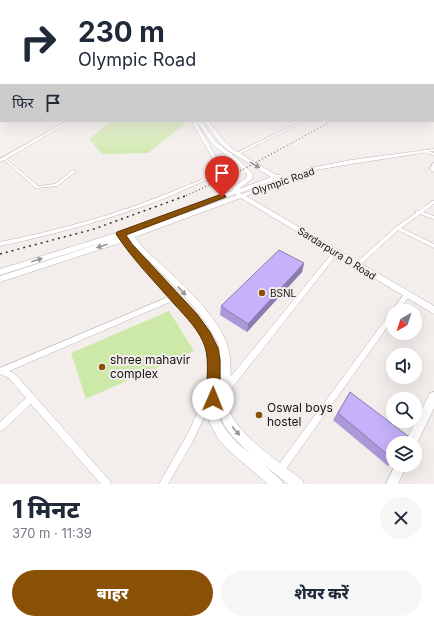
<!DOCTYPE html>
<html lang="hi">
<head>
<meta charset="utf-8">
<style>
  body { margin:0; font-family:Inter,"Noto Sans Devanagari",sans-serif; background:#f6f6f7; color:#1f2937; height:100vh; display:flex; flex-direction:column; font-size:15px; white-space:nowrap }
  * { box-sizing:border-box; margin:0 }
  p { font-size:13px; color:#747a83 }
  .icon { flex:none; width:22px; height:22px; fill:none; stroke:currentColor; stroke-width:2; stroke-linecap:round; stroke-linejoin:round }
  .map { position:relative; height:484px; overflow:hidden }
  .panel { display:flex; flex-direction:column; background:#fff; flex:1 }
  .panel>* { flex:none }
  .hud { position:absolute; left:0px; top:0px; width:434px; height:122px; box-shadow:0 4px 16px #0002; background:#fff; color:#1f2937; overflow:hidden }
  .needle { width:26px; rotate:219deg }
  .fabs { position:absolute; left:386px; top:304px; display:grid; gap:8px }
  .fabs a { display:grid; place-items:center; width:36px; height:36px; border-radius:50%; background:#fff; box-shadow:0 4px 16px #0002; font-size:20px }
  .pin { position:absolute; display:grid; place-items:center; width:34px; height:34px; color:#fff; margin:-41px -17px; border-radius:50% 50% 50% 0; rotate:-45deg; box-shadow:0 0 4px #0007 }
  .pin .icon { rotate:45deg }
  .me { position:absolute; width:44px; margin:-22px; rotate:1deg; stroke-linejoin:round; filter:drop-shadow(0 0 3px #0008) }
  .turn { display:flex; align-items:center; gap:14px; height:84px; padding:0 12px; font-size:18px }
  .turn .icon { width:52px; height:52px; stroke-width:2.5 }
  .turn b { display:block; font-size:28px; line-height:34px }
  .then { display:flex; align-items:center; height:38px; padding:0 12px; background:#0003; gap:8px; font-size:15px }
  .round { display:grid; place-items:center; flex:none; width:42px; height:42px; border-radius:21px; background:#f6f6f7 }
  .headline { display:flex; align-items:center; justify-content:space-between; height:68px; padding:0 12px }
  h1 { font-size:24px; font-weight:800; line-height:30px }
  .cta { display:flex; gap:8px; margin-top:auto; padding:8px 12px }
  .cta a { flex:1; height:46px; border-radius:24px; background:#895006; color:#fff; font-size:16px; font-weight:800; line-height:46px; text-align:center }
  .cta a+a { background:#f6f6f7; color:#1f2937 }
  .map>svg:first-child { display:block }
  .green { fill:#cde9a8 }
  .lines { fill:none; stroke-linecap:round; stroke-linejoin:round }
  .street-casing { stroke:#bab5b3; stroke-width:1 }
  .secondary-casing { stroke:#bab5b3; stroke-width:1 }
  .street { fill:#fff; fill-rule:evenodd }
  .secondary { fill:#fff; fill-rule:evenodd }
  .rail-far1 { stroke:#32302f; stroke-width:1; stroke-dasharray:1 2.5; stroke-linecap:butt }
  .rail { stroke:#32302f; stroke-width:1.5; stroke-dasharray:2 4; stroke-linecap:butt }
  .wall { fill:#aa98d7 }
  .shaded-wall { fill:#8b7caf }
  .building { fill:#c6b1fa; stroke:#8b7caf }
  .oneway { fill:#969595 }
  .route { fill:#895006; stroke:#593404 }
  .poi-dot { fill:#895006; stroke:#f3eeec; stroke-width:1.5 }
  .labels { text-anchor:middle; stroke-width:4; stroke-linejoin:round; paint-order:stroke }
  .street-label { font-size:10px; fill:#161413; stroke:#f3eeec }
  .poi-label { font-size:10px; fill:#161413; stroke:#f3eeec; text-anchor:start }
  .near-poi-label { font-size:12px; fill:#161413; stroke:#f3eeec; text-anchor:start }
</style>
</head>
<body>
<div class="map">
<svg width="434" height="484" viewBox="0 0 434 484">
  <rect width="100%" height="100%" fill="#f3eeec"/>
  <!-- green -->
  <path class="green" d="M112,121h71l2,3 -37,29 -46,1 -13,-15z
    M169,311l25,40 -108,48 -15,-46z"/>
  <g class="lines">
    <!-- street casing -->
    <g class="street-casing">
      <path id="street" d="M0,101h1v2h-1z
        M67,121h4l-65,38 32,27 17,-2 18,-14h2v2l-18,14 -21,2 -32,-28 -4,2v-3z
        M196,121h4l-3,3 24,42v4l-5,5c-25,12 -51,24 -78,33 -45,16 -91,28 -138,38v-4c61,-12 121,-29 179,-53 11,-5 30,-11 38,-19v-4l-24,-42z
        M302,121h4l-69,34 -3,-1z
        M423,150l11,3v2l-11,-3z
        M433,163h1v9l-4,-3z
        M432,201h2v3l-11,8 11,4v3l-14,-5 -19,14 33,16v4l-36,-18 -39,36h-4l-1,-1 1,-1 41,-37 20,-14v-2h3z
        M336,250l3,2 -1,1 -110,140 -3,1 -10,-1 -22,48 -25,43h-9l28,-49 23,-49 3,-1 10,1 111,-135z
        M405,293h4l1,2 -1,2 -11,14h-5v8l-110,154 -3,1 -3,-1 -1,-3 1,-3 114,-155h1l1,-3z
        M173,295h4l1,2 -1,2 -168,72 6,3 95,107 1,3h-10l-70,-80 -28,26 -3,1v-9l26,-24 -17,-20 -9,-4v-6z"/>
    </g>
    <!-- secondary casing -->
    <g class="secondary-casing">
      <path id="secondary" d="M197,121h4l15,21 23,18 14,14 -1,5 -13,10 32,-12 -42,-26 -9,-8 -16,-22h4l16,20 9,8 43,26h6l1,1 -3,2v2l35,-13 36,-7 83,-11v2l-83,13 -35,6 -70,26 188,110v8l-193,-116 -106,39c7,11 18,20 27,28 20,19 41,38 56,61 15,23 13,41 12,67 0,7 -2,15 1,21 9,22 52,51 71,66l2,4h-16l-25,-20 18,16 2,4h-15l-40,-34 -11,-13 -8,-16 -1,-4 -1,-69 -4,-10 -13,-18 -64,-72 -3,-6 -123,40v-6l120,-39 -120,38v-6l119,-37 113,-41 2,-4 13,-10v-3l-12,-12 -23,-18zM275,180l3,1 -36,13 -2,-1zM235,194l2,1 -106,38zM129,239l4,6c27,28 69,62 85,99 3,9 3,20 3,30 0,12 -3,24 -2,36 3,19 21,34 34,46l-17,-14 -11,-13 -7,-13 -1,-68 -8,-16 -13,-18 -64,-70z
        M434,392v16l-19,39v-4h-10l25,-50z
        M395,465h12l-9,19h-12z"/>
    </g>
    <!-- street -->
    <use href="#street" class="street"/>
    <!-- secondary -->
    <use href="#secondary" class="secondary"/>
    <!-- rail-far1 -->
    <path class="rail-far1" d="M183,197l59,-27 90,-49"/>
    <!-- rail -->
    <path class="rail" d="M0,254l94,-25 91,-33"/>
  </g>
  <!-- wall -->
  <path class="wall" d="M304,263l-2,9 -55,60 -27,-17 1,-9z
    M350,392l43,51v19l-5,4 -55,-46z"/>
  <!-- shaded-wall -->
  <path class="shaded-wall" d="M304,263l-2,9 -55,60 1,-8z"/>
  <!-- building -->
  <path class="building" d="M279,250l25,13 -56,61 -27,-18z
    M350,392l58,44 -4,7h-11v16l-55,-46z"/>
  <!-- one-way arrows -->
  <defs><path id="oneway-solid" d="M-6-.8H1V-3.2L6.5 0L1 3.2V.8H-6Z"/></defs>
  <g class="oneway">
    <use href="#oneway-solid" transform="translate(255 165) rotate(31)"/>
    <use href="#oneway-solid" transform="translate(102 246) rotate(162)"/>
    <use href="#oneway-solid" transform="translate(37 260) rotate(-18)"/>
    <use href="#oneway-solid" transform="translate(182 291) rotate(47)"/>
    <use href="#oneway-solid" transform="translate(236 431) rotate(50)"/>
  </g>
  <!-- sky -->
  <linearGradient id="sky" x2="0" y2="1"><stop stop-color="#7eb7ee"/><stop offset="0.58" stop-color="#faf7f6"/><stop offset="1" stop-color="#faf7f6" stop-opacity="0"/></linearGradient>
  <rect width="434" height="161" fill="url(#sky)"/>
  <!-- route -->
  <path class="route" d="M219,195h6l1,2 -100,38 6,9 65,70 13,18 8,16 2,12v39l-2,5 -5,2 -5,-2 -2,-5c0,-16 4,-36 -1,-52 -5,-16 -19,-30 -30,-42 -20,-23 -42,-45 -59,-71l1,-2z"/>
  <!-- markers -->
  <g class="poi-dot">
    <circle cx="262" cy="293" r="4"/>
    <circle cx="102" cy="367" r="4"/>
    <circle cx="259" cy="415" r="4"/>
  </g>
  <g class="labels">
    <!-- street labels -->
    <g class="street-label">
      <text transform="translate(283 181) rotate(-19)" y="4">Olympic Road</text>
      <text transform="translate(337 253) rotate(32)" y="4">Sardarpura D Road</text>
    </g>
    <!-- poi labels -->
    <g class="poi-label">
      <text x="270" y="297">BSNL</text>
    </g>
    <!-- near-poi labels -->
    <g class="near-poi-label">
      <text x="110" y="364">shree mahavir<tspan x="110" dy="14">complex</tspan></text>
      <text x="267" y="412">Oswal boys<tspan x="267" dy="14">hostel</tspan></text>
    </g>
  </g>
</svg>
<div class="fabs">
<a><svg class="needle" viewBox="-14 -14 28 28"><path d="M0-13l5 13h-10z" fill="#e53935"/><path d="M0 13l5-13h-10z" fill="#747a83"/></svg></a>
<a><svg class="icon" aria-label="sound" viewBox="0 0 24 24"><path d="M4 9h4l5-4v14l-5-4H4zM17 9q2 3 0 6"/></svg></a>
<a><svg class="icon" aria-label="search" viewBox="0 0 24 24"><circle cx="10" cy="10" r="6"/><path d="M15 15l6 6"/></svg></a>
<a><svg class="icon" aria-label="layers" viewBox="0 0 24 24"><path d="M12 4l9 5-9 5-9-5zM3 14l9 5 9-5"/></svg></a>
</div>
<div class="pin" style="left:222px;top:197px;background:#d93025"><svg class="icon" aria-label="arrive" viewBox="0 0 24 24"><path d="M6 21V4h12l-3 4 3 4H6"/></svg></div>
<svg class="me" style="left:213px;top:399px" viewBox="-20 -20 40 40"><circle r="19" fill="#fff"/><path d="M0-13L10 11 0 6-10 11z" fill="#895006"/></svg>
<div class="hud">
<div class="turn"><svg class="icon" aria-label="right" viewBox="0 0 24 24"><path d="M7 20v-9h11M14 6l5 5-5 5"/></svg><div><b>230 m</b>Olympic Road</div></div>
<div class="then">फिर<svg class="icon" aria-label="arrive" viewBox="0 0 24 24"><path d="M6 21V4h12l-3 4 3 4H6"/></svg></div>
</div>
</div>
<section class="panel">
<div class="headline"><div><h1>1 मिनट</h1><p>370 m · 11:39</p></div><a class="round"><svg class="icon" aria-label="close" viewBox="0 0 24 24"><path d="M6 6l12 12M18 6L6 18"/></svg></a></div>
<div class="cta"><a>बाहर</a><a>शेयर करें</a></div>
</section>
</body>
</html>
